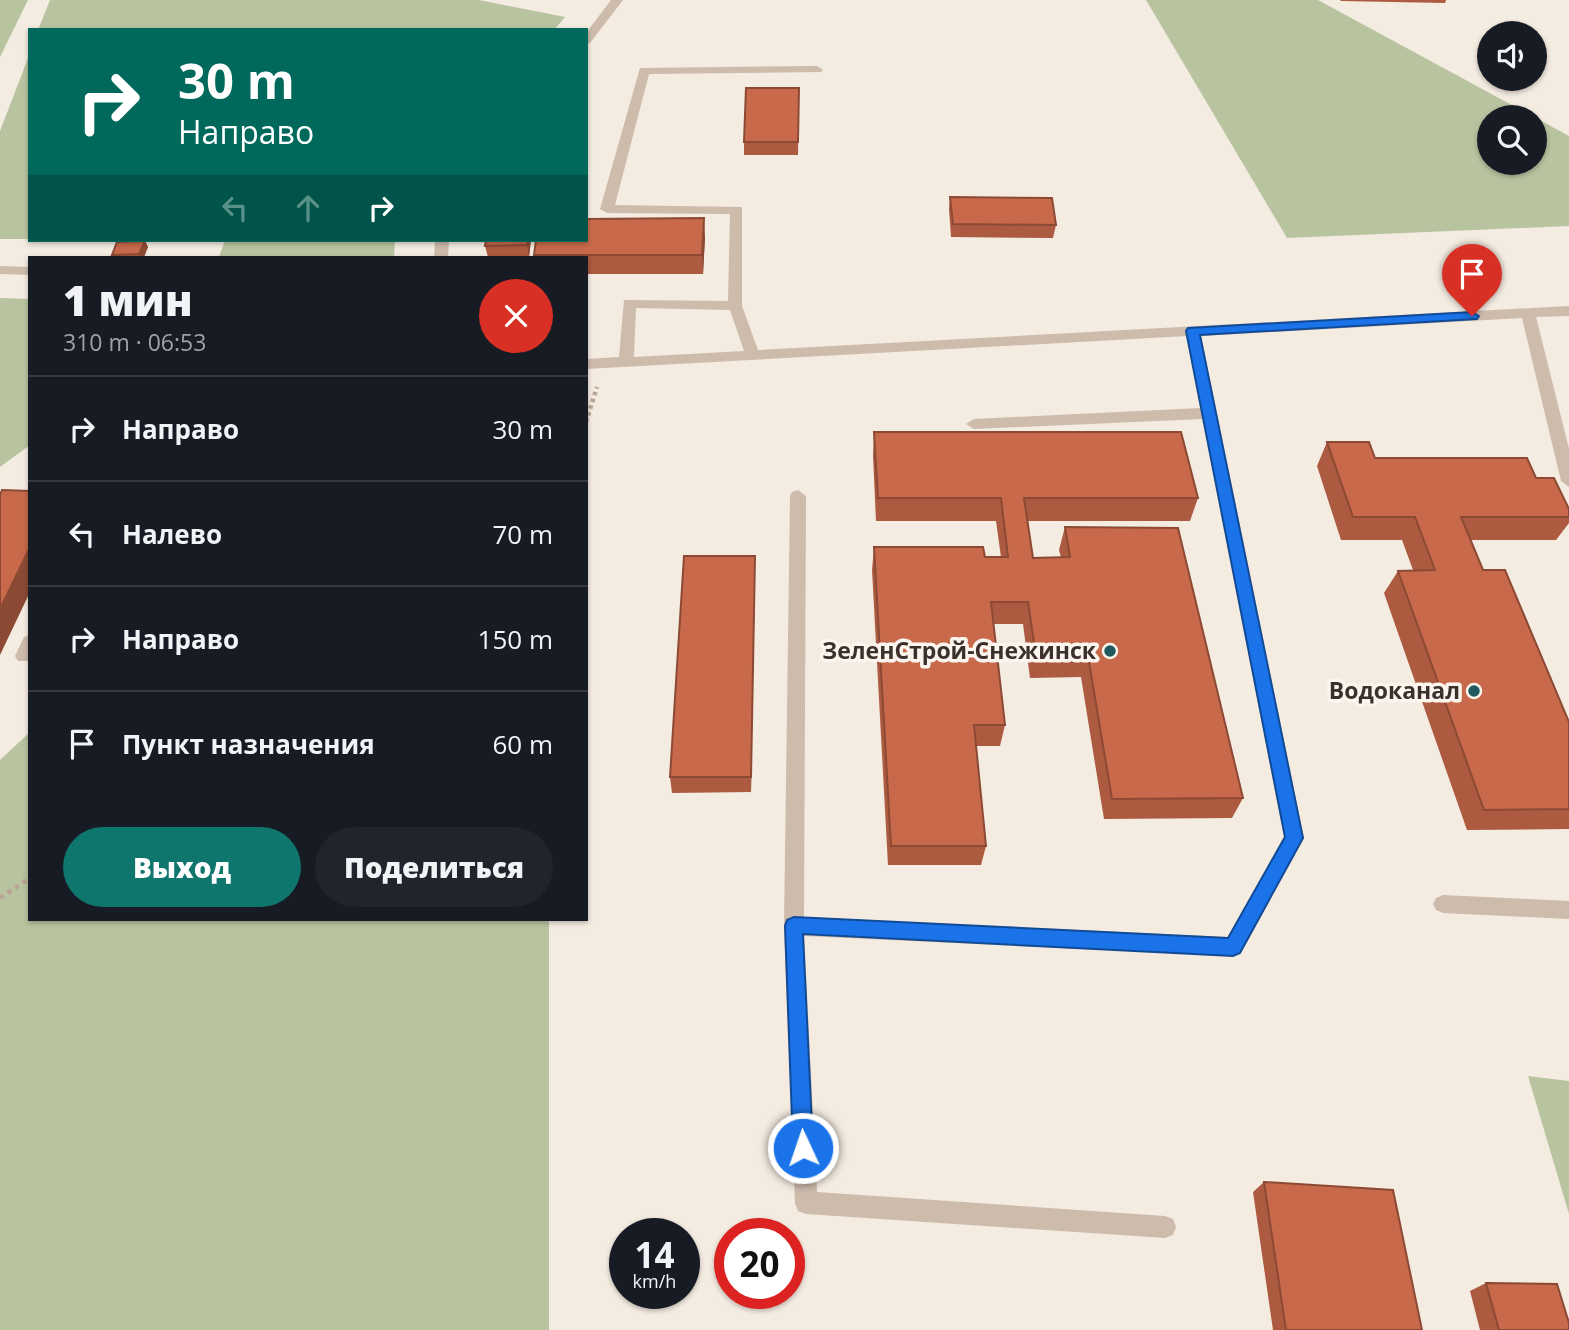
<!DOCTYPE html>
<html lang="ru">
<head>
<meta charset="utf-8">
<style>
  body { margin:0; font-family:"Open Sans",sans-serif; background:#20242c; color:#f1f3f6; height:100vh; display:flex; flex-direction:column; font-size:26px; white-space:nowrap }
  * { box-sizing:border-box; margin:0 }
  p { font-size:23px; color:#9ea1a6 }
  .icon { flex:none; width:38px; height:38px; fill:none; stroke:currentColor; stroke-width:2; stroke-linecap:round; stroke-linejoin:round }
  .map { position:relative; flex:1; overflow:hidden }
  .details { position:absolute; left:28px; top:256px; width:560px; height:665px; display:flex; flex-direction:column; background:#171b24; border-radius:0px; box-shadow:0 2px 5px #0004 }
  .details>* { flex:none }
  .hud { position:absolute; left:28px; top:28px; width:560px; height:214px; border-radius:0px; box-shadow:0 2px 5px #0004; background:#00695c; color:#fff; overflow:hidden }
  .controls { position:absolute; left:1477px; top:21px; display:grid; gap:14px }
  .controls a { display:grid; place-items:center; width:70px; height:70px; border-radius:50%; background:#171b24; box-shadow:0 2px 5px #0004; font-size:35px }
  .speed { position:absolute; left:609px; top:1218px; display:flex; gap:14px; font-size:35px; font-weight:700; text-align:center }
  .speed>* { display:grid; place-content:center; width:91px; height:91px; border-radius:50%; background:#171b24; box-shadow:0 2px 5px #0004; line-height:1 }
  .speed small { font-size:18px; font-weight:400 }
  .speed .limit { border:10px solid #d22; background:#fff; color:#111 }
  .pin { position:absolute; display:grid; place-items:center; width:60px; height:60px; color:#fff; margin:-72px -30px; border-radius:50% 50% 50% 0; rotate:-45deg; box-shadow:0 0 7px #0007 }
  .pin .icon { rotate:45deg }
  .me { position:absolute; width:77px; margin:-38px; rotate:357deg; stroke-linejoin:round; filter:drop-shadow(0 0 5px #0008) }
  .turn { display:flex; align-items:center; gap:24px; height:147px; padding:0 35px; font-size:32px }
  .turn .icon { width:91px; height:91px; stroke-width:2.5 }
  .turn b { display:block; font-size:49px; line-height:60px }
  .lanes { display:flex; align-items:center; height:66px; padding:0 35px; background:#0003; justify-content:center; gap:35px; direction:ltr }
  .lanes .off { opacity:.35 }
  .round { display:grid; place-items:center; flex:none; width:74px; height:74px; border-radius:37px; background:#20242c }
  .summary { display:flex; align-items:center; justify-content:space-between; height:119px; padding:0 35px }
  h1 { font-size:42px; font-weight:800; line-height:52px }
  .button { display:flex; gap:14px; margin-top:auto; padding:14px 35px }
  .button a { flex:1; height:80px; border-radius:42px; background:#0f766e; color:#fff; font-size:28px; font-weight:800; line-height:80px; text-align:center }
  .button a+a { background:#20242c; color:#f1f3f6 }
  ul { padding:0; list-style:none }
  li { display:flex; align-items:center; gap:21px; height:105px; padding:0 35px; border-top:2px solid #363941 }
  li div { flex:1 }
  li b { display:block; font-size:26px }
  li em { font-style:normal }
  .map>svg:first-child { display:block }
  .green { fill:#b8c4a0; fill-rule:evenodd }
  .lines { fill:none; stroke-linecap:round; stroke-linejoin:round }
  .path-far1 { stroke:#b9a596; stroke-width:4.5; stroke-dasharray:3.5 3.5; stroke-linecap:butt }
  .path { stroke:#b9a596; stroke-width:5; stroke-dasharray:4.5 4.5; stroke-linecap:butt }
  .lane { fill:#cdbbac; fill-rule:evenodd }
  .wall { fill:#ac5a40 }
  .shaded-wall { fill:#8c4a34 }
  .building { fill:#c8694b; stroke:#8c4a34; stroke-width:2 }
  .route { fill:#1a73e8; stroke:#114b97; stroke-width:2 }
  .poi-dot { fill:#1f5a5e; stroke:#fbf5ee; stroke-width:2.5 }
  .labels { text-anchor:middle; stroke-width:7; stroke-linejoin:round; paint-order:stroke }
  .poi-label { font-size:23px; font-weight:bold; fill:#3b302b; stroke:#fbf5ee; text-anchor:end }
</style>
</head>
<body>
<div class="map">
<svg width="1569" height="1330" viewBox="0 0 1569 1330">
  <rect width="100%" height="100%" fill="#f4ebe1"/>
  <!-- green -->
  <path class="green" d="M0,0h28l-28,57z
    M50,0h429l86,17 -11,13h-516z
    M1146,0h172l251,136v90l-282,12zM1535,117v46h-46v-46z
    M30,53v186h-30v-108z
    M225,240h170l-1,17h-175z
    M0,298l30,1v146l-30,22z
    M30,732v187h519v411h-549v-570z
    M1528,1076l41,5v133z"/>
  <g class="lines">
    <!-- path-far1 -->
    <path class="path-far1" d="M586,422l11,-35"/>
    <!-- path -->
    <path class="path" d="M0,898l30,-20"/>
    <!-- lane -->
    <path class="lane" d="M611,0h12l-33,43 -4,1v-11z
      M817,66l6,4 -2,2 -172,2 -34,131 127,2v99l16,44 811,-44v10l-33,1 33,132v38l-8,-6 -39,-163 -321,18 103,502 -64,116 -7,2 -429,-20 13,256 348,24 8,3 3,8 -3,8 -8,3 -359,-24 -8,-3 -3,-8 -11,-277 6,-430 2,-4 6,-2 8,6 -2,421 424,20 56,-100 -81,-418 -229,10 -8,-5 8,-5 227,-11 -14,-72 -601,33v-10l33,-2 5,-57 104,1 2,-87 -123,-1 -7,-4 40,-141zM636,308l94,2 14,41 -110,6z
      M435,240h14l-1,17h-14z
      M0,266l30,1v8l-30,-1z
      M30,635v26h-12l-3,-5 9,-19z
      M1443,895l126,6v18l-126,-6 -7,-3 -3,-6 3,-6z"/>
  </g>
  <!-- wall -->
  <path class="wall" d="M1340,0h106l-1,3 -104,-2z
    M799,88l-1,67h-54v-13z
    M950,197l106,28 -3,13 -102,-1 -2,-28z
    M705,237l-2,37h-117v-17h-52v-2z
    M531,240l-2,17h-41l-3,-11z
    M145,241l3,6 -4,10h-31l-1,-2z
    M874,432l324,66 -8,23h-163l6,37 28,-1 -2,-7 6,-23 178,271 -11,20 -128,1 -23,-142 -51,1 -7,-54h-30l12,101 -5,21h-24l10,100 -5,19h-93l-16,-295 2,-23 111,10h16l-5,-36h-120l-3,-65z
    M1327,442l48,16 161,20 33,31v14l-13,17h-86l13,30 86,152v107l-102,1 -83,-237 14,-22 15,-1 -11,-30h-61l-24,-74z
    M755,556l-4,236 -79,1 -2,-16z
    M1264,1182l158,148h-149l-20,-138z
    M1486,1283l83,47h-89l-10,-39z"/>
  <!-- shaded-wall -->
  <path class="shaded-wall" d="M704,218l1,19 -2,37 -1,-19z
    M527,240h4l-2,17 -2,-12z
    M145,241l3,6 -4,10h-3l-2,-3z
    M30,547v45l-30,63v-46z
    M755,556v17l-4,219v-15z"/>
  <!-- building -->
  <path class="building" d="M746,88h53l-1,54h-54z
    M950,197l102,1 4,27 -103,-1z
    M704,218l-2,37h-168l2,-15h50v-21z
    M486,240h41v5l-42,1z
    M145,241l-6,13 -27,1 5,-13z
    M874,432h307l17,66h-174l9,60 37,-1 -5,-30 113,1 65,270 -131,1 -24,-143h-52l-8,-54h-37l14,123h-31l12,121h-95l-17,-299h109l2,10h23l-7,-59h-123z
    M1327,442h42l6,16h152l9,20h18l15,31v8h-108l22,53h22l64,152v87l-85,1 -86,-239 37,-1 -20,-53h-62z
    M2,490l28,1v56l-30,62v-114z
    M684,556h71l-4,221h-81z
    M1264,1182l129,8 29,140h-136z
    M1486,1283l71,1 12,39v7h-70z"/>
  <!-- route -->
  <path class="route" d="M1472,312l7,4 -2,3 -277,16 103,503 -63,115 -7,3 -430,-22 10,214 -3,7 -7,3 -7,-3 -3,-7 -8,-222 2,-6 7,-3 434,21 57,-101 -99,-506 2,-3z"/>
  <!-- markers -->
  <g class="poi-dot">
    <circle cx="1110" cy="651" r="7"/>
    <circle cx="1474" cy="691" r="7"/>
  </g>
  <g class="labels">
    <!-- poi labels -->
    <g class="poi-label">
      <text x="1096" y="659">ЗеленСтрой-Снежинск</text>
      <text x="1460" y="699">Водоканал</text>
    </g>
  </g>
</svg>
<div class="controls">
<a><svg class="icon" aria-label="sound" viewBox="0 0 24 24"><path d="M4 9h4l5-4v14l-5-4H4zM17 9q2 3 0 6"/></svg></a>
<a><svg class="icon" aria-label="search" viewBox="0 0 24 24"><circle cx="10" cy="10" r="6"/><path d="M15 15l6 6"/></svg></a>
</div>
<div class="speed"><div>14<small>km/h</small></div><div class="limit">20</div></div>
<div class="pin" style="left:1472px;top:316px;background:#d93025"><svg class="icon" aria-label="arrive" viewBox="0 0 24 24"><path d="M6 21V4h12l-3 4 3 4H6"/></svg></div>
<svg class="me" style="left:803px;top:1148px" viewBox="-20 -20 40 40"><circle r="17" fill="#1a73e8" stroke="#fff" stroke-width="3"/><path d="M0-11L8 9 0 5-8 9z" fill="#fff"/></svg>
<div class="hud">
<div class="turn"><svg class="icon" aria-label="right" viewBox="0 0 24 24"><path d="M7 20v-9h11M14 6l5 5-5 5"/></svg><div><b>30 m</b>Направо</div></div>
<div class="lanes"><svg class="icon off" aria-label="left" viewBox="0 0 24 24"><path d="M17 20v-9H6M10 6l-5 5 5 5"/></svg><svg class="icon off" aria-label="ahead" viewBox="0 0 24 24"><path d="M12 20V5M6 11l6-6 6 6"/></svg><svg class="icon" aria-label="right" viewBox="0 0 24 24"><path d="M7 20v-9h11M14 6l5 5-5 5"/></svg></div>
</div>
<section class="details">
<div class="summary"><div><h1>1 мин</h1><p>310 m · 06:53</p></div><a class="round" style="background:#d93025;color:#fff"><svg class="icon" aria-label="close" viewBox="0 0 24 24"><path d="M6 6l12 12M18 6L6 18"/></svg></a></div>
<ul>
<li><svg class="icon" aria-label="right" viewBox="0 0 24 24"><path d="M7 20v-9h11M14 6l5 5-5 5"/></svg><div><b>Направо</b></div><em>30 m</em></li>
<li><svg class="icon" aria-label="left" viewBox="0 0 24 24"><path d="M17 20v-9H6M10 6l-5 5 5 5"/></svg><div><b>Налево</b></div><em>70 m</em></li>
<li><svg class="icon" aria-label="right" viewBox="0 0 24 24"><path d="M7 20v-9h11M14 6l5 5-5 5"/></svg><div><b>Направо</b></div><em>150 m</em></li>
<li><svg class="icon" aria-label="arrive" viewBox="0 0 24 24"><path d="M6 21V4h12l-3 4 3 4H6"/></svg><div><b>Пункт назначения</b></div><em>60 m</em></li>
</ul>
<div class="button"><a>Выход</a><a>Поделиться</a></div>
</section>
</div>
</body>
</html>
